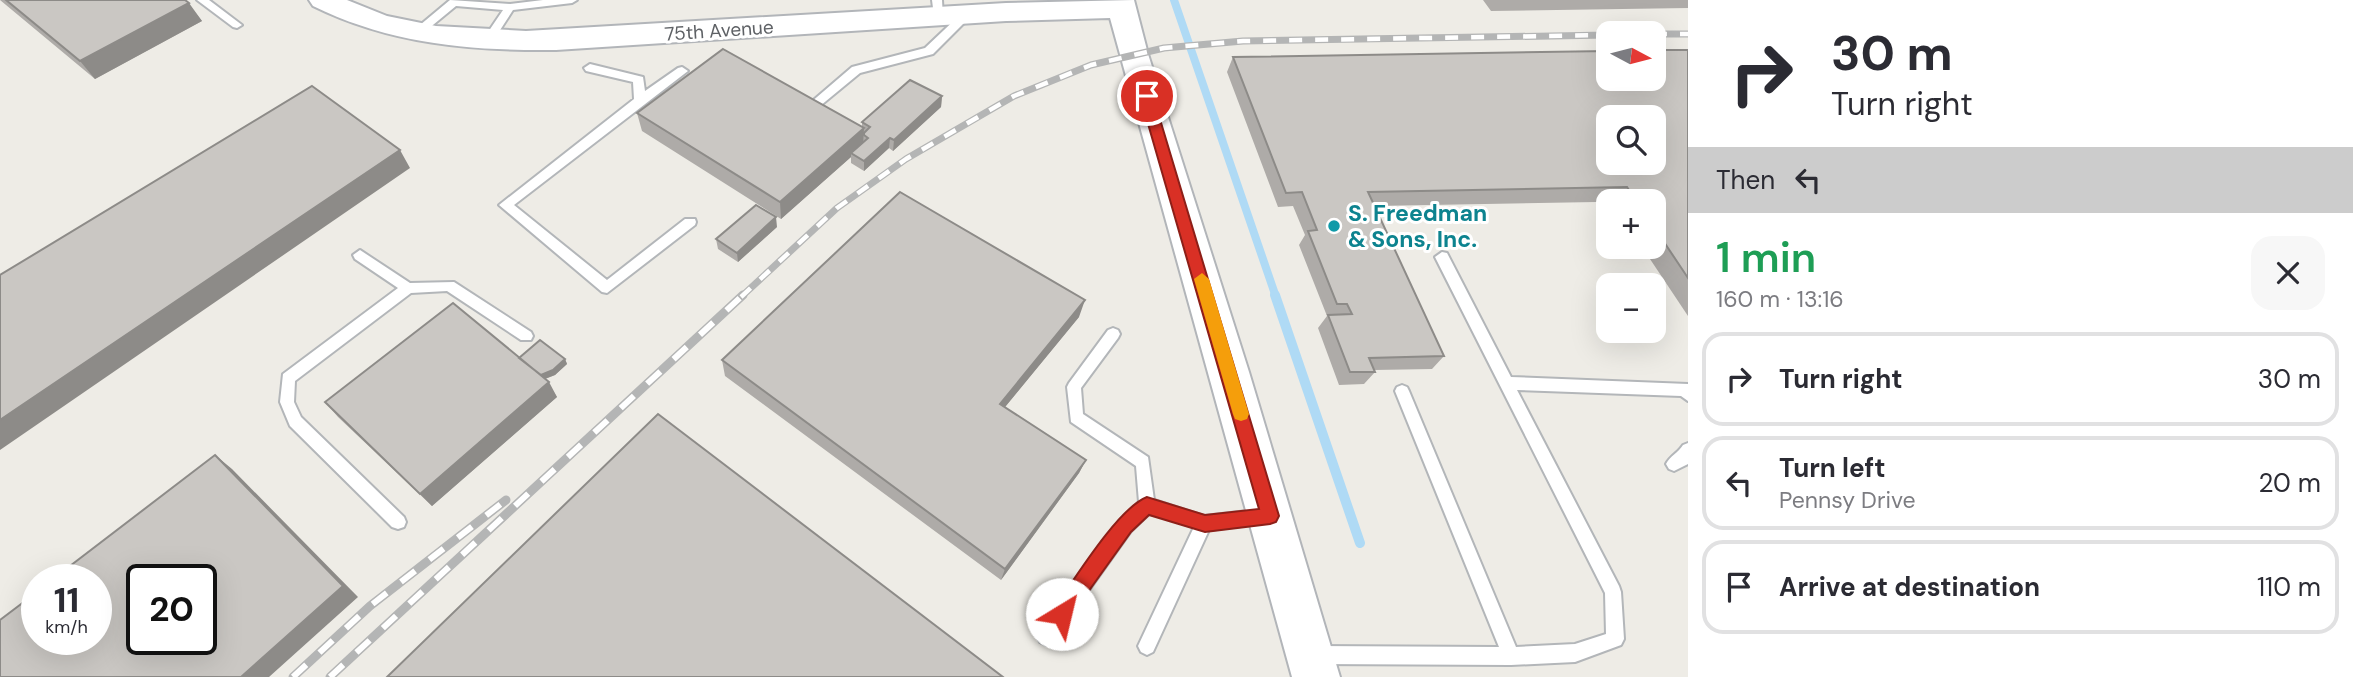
<!DOCTYPE html>
<html lang="en">
<head>
<meta charset="utf-8">
<style>
  body { margin:0; font-family:"DM Sans",sans-serif; background:#f7f7f7; color:#2b2b33; height:100vh; display:flex; flex-direction:column; font-size:26px; white-space:nowrap }
  * { box-sizing:border-box; margin:0 }
  p { font-size:23px; color:#7c7c81 }
  .icon { flex:none; width:38px; height:38px; fill:none; stroke:currentColor; stroke-width:2; stroke-linecap:round; stroke-linejoin:round }
  .map { position:relative; flex:1; overflow:hidden }
  .sheet { display:flex; flex-direction:column; background:#fff; width:665px }
  .sheet>* { flex:none }
  .banner { background:#fff; color:#2b2b33; overflow:hidden }
  .needle { width:46px; rotate:97deg }
  .tools { position:absolute; left:1596px; top:21px; display:grid; gap:14px }
  .tools a { display:grid; place-items:center; width:70px; height:70px; border-radius:14px; background:#fff; box-shadow:0 7px 28px #0002; font-size:35px }
  .speed { position:absolute; left:21px; top:564px; display:flex; gap:14px; font-size:35px; font-weight:700; text-align:center }
  .speed>* { display:grid; place-content:center; width:91px; height:91px; border-radius:50%; background:#fff; box-shadow:0 7px 28px #0002; line-height:1 }
  .speed small { font-size:18px; font-weight:400 }
  .speed .limit { border:4px solid #111; border-radius:10px; background:#fff; color:#111 }
  .pin { position:absolute; display:grid; place-items:center; width:60px; height:60px; color:#fff; margin:-30px; border:4px solid #fff; border-radius:50%; box-shadow:0 2px 7px #0007 }
  .me { position:absolute; width:77px; margin:-38px; rotate:36deg; stroke-linejoin:round; filter:drop-shadow(0 0 5px #0008) }
  .turn { display:flex; align-items:center; gap:24px; height:147px; padding:0 28px; font-size:32px }
  .turn .icon { width:91px; height:91px; stroke-width:2.5 }
  .turn b { display:block; font-size:49px; line-height:60px }
  .then { display:flex; align-items:center; height:66px; padding:0 28px; background:#0003; gap:14px; font-size:26px }
  .round { display:grid; place-items:center; flex:none; width:74px; height:74px; border-radius:21px; background:#f7f7f7 }
  .overview { display:flex; align-items:center; justify-content:space-between; height:119px; padding:0 28px }
  h1 { font-size:42px; font-weight:600; line-height:52px; color:#1e9e55 }
  ul { padding:0; list-style:none }
  li { display:flex; align-items:center; gap:21px; height:94px; margin:0 14px 10px; padding:0 14px; border:4px solid #e1e1e2; border-radius:21px }
  li div { flex:1 }
  li b { display:block; font-size:26px }
  li em { font-style:normal }
  main { display:flex; flex:1; min-height:0 }
  .map>svg:first-child { display:block }
  .lines { fill:none; stroke-linecap:round; stroke-linejoin:round }
  .stream-far1 { stroke:#afdaf5; stroke-width:8 }
  .stream { stroke:#afdaf5; stroke-width:10 }
  .lane-casing { stroke:#b3b6b9; stroke-width:4 }
  .secondary-casing { stroke:#b2b5b9; stroke-width:4 }
  .lane { fill:#fff; fill-rule:evenodd }
  .secondary { fill:#fff; fill-rule:evenodd }
  .rail-far1-casing { stroke:#b4b5b5; stroke-width:7 }
  .rail-casing { stroke:#b4b5b5; stroke-width:9 }
  .rail-far1 { stroke:#fff; stroke-width:4.5; stroke-dasharray:13; stroke-linecap:butt }
  .rail { stroke:#fff; stroke-width:6; stroke-dasharray:18; stroke-linecap:butt }
  .wall { fill:#aeaba8 }
  .shaded-wall { fill:#8d8b88 }
  .building { fill:#cac7c3; stroke:#8d8b88; stroke-width:2; fill-rule:evenodd }
  .route { fill:#d93025; stroke:#8d1f18; stroke-width:2 }
  .slow { fill:#f59e0b }
  .culture-dot { fill:#0f9aa8; stroke:#fff; stroke-width:2.5 }
  .labels { text-anchor:middle; stroke-width:6; stroke-linejoin:round; paint-order:stroke }
  .far-street-label { font-size:19px; fill:#5e6165; stroke:#fff }
  .culture-label { font-size:23px; font-weight:bold; fill:#0d838f; stroke:#fff; text-anchor:start }
</style>
</head>
<body>
<main>
<div class="map">
<svg width="1688" height="677" viewBox="0 0 1688 677">
  <rect width="100%" height="100%" fill="#eeece6"/>
  <g class="lines">
    <!-- stream-far1 -->
    <path class="stream-far1" d="M1174,0l102,297"/>
    <!-- stream -->
    <path class="stream" d="M1275,295l85,248"/>
    <!-- lane casing -->
    <g class="lane-casing">
      <path id="lane" d="M197,0h12l33,25 -5,3 -4,-1z
        M450,0l60,4 33,-4h34l-5,3 -59,7 -22,34 -4,1 -5,-4 21,-31 -47,-4 -34,28h-8v-4z
        M932,0h10l1,18 -4,1 -5,-3z
        M967,11l5,3 -1,2 -38,38 -73,19 -40,33h-8l-2,-3 42,-36 73,-19 38,-36z
        M590,64l53,13 2,14 33,-23 4,-1 6,4 -174,134 93,75 78,-61h10l1,3 -1,3 -88,68 -5,-1 -103,-87 135,-106 -1,-17 -47,-11 -2,-3z
        M360,250l50,33 44,-1 77,50 2,4 -2,4h-10l-74,-49 -36,2 -116,88 -1,21 7,15 103,100 2,5 -2,5 -6,2 -6,-2 -102,-101 -10,-24 3,-28 115,-86 -43,-29 -2,-4z
        M1442,252l5,1 64,124 177,7v17l-7,-5 -164,-6 102,196 2,6 3,47 -3,6 -46,17 -64,3 -197,-1 -6,-3 -3,-6 3,-6 6,-3 185,1 -104,-256 2,-4 5,-2 5,2 2,4 107,256 59,-3 31,-10 -1,-41 -170,-336z
        M1113,328l5,2 2,4 -2,4 -37,50 2,26 65,43 6,43 50,16 61,-7 6,2 2,5 -2,5 -6,2 -56,7 -56,122 -6,3 -6,-3 -3,-6 56,-119 -44,-14 -19,18 -79,111 -6,3 -6,-3 -3,-6 82,-115 20,-19 -3,-36 -65,-44 -4,-35 2,-4 39,-53z
        M1688,443v21l-14,7 -5,-2 -3,-5c4,-8 12,-11 17,-19z"/>
    </g>
    <!-- secondary casing -->
    <g class="secondary-casing">
      <path id="secondary" d="M309,0h38l40,16 49,10 90,5 480,-28 128,-3 14,54 101,318 91,305h-48l-182,-659 -104,3 -450,29c-85,1 -166,-6 -243,-44z"/>
    </g>
    <!-- lane -->
    <use href="#lane" class="lane"/>
    <!-- secondary -->
    <use href="#secondary" class="secondary"/>
    <!-- rail-far1 casing -->
    <g class="rail-far1-casing">
      <path id="rail-far1" d="M1654,34h34
        M741,297l96,-89 69,-49 108,-63 77,-31 73,-17 79,-7 365,-6"/>
    </g>
    <!-- rail casing -->
    <g class="rail-casing">
      <path id="rail" d="M293,677l77,-71 136,-106
        M330,677l413,-382"/>
    </g>
    <!-- rail-far1 -->
    <use href="#rail-far1" class="rail-far1"/>
    <!-- rail -->
    <use href="#rail" class="rail"/>
  </g>
  <!-- wall -->
  <path class="wall" d="M0,0h185l17,21 -107,58z
    M1483,0h205v8l-197,3z
    M1688,50v266l-46,-69h12v-46l-280,5 70,150 -12,13 -58,1 1,2 -11,12 -25,1 -21,-57 9,-12 -28,-71 6,-10 -12,-29 -15,1 -51,-135 6,-15z
    M942,96l-1,11 -48,44 -4,-3 -25,23 -13,-8v-6l-70,62 -139,-88 -5,-18 225,14v-5z
    M777,227l-39,35 -20,-13 -2,-10z
    M1079,317l-74,90 81,53 -7,13 -78,107 -276,-204 -3,-16z
    M519,358l46,1 2,5 -12,11 -10,4 12,18 -125,109 -94,-89 -13,-15z"/>
  <!-- shaded-wall -->
  <path class="shaded-wall" d="M189,3l13,18 -107,58 -15,-18z
    M942,96l-1,11 -48,44 1,-11z
    M864,128l-1,18 -12,7v4l-70,62 -1,-17z
    M890,138l-1,10 -25,23v-10z
    M400,150l10,18 -410,282v-30z
    M776,217l1,10 -39,35 -1,-9z
    M1085,300l-6,17 -83,101 4,-14z
    M565,359l2,5 -12,11 -13,5 -2,-4z
    M549,382l8,15 -125,109 -12,-12z
    M215,455l17,14 126,128 -89,80h-28z
    M1086,460l-7,13 -78,107 4,-11z"/>
  <!-- building -->
  <path class="building" d="M6,0h179l4,3 -109,58z
    M723,49l141,79 -84,74 -143,-89z
    M1654,50h34v228l-34,-51v-26h-18l-9,-14 -259,5 76,164 -75,2 6,14h-25l-22,-57 24,-1 -5,-10h-10l-29,-73 9,-1 -15,-38 -16,1 -53,-136 375,-6v28h46zM1608,117h46v46h-46z
    M910,80l32,16 -48,44 -4,-2 -26,23 -13,-8 17,-15 -4,-3v-2l6,-6 -8,-5z
    M312,86l88,64 -400,270v-145z
    M900,192l185,108 -85,104 86,56 -81,109 -283,-209z
    M756,205l20,12 -39,36 -21,-14z
    M453,303l96,79 -129,112 -95,-92z
    M540,340l25,19 -12,11 -12,5 -22,-17z
    M658,414l345,263h-616z
    M215,455l128,131 -102,91h-241v-57l37,-28v47h59v-60h-43zM142,579h59v60h-59z"/>
  <!-- route -->
  <path class="route" d="M1147,91l6,5 126,420 -3,6 -6,2 -65,8 -56,-17 -18,17 -63,88 -6,3 -7,-3 -3,-6 3,-7c19,-27 63,-99 92,-110l58,18 54,-6 -119,-413z"/>
  <!-- slow -->
  <path class="slow" d="M1202,273l7,6 40,135 -2,5 -6,2 -6,-2 -2,-5 -39,-135z"/>
  <!-- markers -->
  <circle class="culture-dot" cx="1334" cy="226" r="7"/>
  <g class="labels">
    <!-- far-street labels -->
    <g class="far-street-label">
      <text transform="translate(719 30) rotate(-4)" y="7">75th Avenue</text>
    </g>
    <!-- culture labels -->
    <g class="culture-label">
      <text x="1348" y="221">S. Freedman<tspan x="1348" dy="26">&amp; Sons, Inc.</tspan></text>
    </g>
  </g>
</svg>
<div class="tools">
<a><svg class="needle" viewBox="-14 -14 28 28"><path d="M0-13l5 13h-10z" fill="#e53935"/><path d="M0 13l5-13h-10z" fill="#7c7c81"/></svg></a>
<a><svg class="icon" aria-label="search" viewBox="0 0 24 24"><circle cx="10" cy="10" r="6"/><path d="M15 15l6 6"/></svg></a>
<a>+</a>
<a>−</a>
</div>
<div class="speed"><div>11<small>km/h</small></div><div class="limit">20</div></div>
<div class="pin" style="left:1147px;top:96px;background:#d93025"><svg class="icon" aria-label="arrive" viewBox="0 0 24 24"><path d="M6 21V4h12l-3 4 3 4H6"/></svg></div>
<svg class="me" style="left:1062px;top:614px" viewBox="-20 -20 40 40"><circle r="19" fill="#fff"/><path d="M0-13L10 11 0 6-10 11z" fill="#d93025"/></svg>
</div>
<section class="sheet">
<div class="banner">
<div class="turn"><svg class="icon" aria-label="right" viewBox="0 0 24 24"><path d="M7 20v-9h11M14 6l5 5-5 5"/></svg><div><b>30 m</b>Turn right</div></div>
<div class="then">Then<svg class="icon" aria-label="left" viewBox="0 0 24 24"><path d="M17 20v-9H6M10 6l-5 5 5 5"/></svg></div>
</div>
<div class="overview"><div><h1>1 min</h1><p>160 m · 13:16</p></div><a class="round"><svg class="icon" aria-label="close" viewBox="0 0 24 24"><path d="M6 6l12 12M18 6L6 18"/></svg></a></div>
<ul>
<li><svg class="icon" aria-label="right" viewBox="0 0 24 24"><path d="M7 20v-9h11M14 6l5 5-5 5"/></svg><div><b>Turn right</b></div><em>30 m</em></li>
<li><svg class="icon" aria-label="left" viewBox="0 0 24 24"><path d="M17 20v-9H6M10 6l-5 5 5 5"/></svg><div><b>Turn left</b><p>Pennsy Drive</p></div><em>20 m</em></li>
<li><svg class="icon" aria-label="arrive" viewBox="0 0 24 24"><path d="M6 21V4h12l-3 4 3 4H6"/></svg><div><b>Arrive at destination</b></div><em>110 m</em></li>
</ul>
</section>
</main>
</body>
</html>
